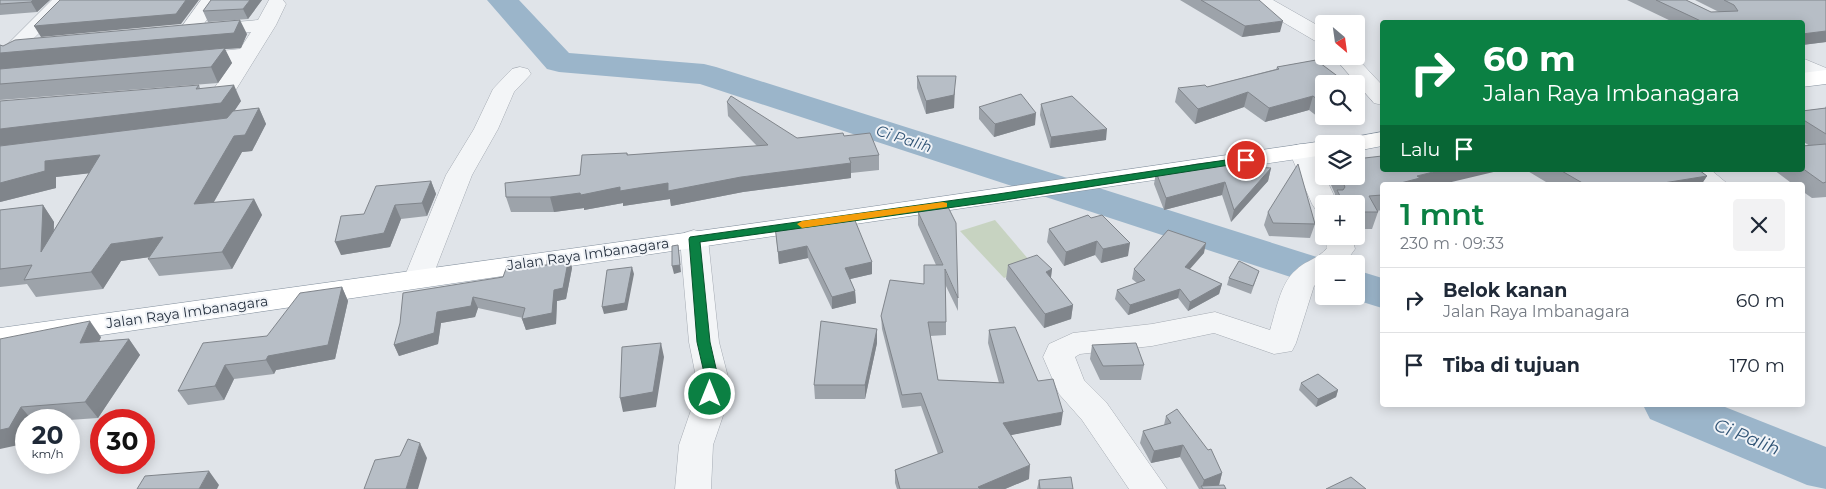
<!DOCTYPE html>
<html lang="id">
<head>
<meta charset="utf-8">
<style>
  body { margin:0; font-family:Montserrat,sans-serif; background:#f2f2f3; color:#1f2937; height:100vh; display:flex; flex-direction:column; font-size:19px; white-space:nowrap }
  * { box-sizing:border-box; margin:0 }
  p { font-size:16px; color:#747a83 }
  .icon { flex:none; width:28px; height:28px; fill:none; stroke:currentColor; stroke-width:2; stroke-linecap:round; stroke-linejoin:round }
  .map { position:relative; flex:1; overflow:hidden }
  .drawer { position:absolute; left:1380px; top:182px; width:425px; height:225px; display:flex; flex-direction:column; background:#fff; border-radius:5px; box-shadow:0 2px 12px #0003 }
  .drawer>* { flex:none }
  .hud { position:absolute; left:1380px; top:20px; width:425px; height:152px; border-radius:5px; box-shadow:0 2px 12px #0003; background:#0b8043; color:#fff; overflow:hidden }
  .needle { width:32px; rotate:151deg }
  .controls { position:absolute; left:1315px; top:15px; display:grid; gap:10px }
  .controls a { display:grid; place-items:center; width:50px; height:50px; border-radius:5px; background:#fff; box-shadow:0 2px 12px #0003; font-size:25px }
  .speed { position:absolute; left:15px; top:409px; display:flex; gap:10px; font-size:25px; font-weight:700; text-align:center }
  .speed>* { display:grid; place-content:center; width:65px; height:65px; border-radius:50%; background:#fff; box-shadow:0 2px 12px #0003; line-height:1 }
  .speed small { font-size:12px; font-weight:400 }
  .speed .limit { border:8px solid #d22; background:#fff; color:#111 }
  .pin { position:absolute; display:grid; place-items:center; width:42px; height:42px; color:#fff; margin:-21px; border:2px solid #fff; border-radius:50%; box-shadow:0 1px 5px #0007 }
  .me { position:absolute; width:55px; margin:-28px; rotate:0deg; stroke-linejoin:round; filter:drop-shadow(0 0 4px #0008) }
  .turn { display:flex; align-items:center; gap:18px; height:105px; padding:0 20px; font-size:22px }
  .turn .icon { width:65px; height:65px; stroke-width:2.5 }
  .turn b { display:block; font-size:35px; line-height:42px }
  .then { display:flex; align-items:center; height:48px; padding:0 20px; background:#0003; gap:10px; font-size:19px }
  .round { display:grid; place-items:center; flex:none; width:52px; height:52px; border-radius:5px; background:#f2f2f3 }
  .headline { display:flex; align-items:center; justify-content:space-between; height:85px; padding:0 20px }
  h1 { font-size:30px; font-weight:600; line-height:38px; color:#0b8043 }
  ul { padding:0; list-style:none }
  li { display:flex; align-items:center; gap:15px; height:65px; padding:0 20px; border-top:1px solid #e0e1e3 }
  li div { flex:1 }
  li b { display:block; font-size:19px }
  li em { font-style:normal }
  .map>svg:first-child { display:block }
  .green { fill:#c7d3c1 }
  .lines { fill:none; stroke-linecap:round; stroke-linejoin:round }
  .river { fill:#9bb5ca; fill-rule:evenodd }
  .minor-casing { stroke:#a5abb3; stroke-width:1 }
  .highway-casing { stroke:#8793a0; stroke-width:1 }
  .minor { fill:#f3f5f7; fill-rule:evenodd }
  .highway { fill:#fff; fill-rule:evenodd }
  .wall { fill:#9da3aa }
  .shaded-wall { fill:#80858b }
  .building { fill:#b7bec6; stroke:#80858b }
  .route { fill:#0b8043; stroke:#07532c }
  .slow { fill:#f59e0b }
  .labels { text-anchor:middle; stroke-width:4; stroke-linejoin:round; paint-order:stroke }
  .street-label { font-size:14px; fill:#283341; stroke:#f0f3f7 }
  .water-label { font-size:15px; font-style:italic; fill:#325576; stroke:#f0f3f7 }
  .near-water-label { font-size:18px; font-style:italic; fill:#325576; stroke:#f0f3f7 }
</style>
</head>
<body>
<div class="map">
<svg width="1826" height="489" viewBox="0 0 1826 489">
  <rect width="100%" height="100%" fill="#e0e4e9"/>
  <!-- green -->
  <path class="green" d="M995,220l40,47 -31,11 -44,-47z"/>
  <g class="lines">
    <!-- river -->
    <path class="river" d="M487,0h32l50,53 135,11 12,3 623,197h-15v24l-624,-204 -141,-12 -12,-3z
      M1356,270l26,8v30l-39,-12h13z
      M1643,405h77l106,42v42l-19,-4 -157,-66z"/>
    <!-- minor casing -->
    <g class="minor-casing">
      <path id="minor" d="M52,0h21l-42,41 -23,29 -8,1v-19z
        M201,0h20l-18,25 55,-5 11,-20h14l3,4 -10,21 -57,92 -4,5 -8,2 -8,-2 -4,-5 36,-54 -40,3 -8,-1 -3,-5 3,-5 8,-1 49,-5 11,-17 -44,4 -9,-4 -3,4 -7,2 -7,-2 -3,-4z
        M1249,0h24l51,29v15l-7,-2 -65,-38z
        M1333,56h22l27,29v20l-8,-2z
        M1802,58l24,10v15l-24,-10z
        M520,67l8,2 3,5 -17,18 -16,37 -26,46 -40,103 -4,7 -10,2 -10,-2 -4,-7 42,-103 28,-46 19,-40 19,-20z
        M1301,144l9,2 3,5 25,53h-14v8l-8,-2 -4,-6 -23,-53 3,-5z
        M1683,170h28l18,15h-29z
        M694,230l10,3 4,6 11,103 9,35 -3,33 -12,35 -2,44h-36l4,-44 12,-35 5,-33 -7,-35 -9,-103 4,-6z
        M1324,236h28l3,13 -11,15h-20v14l-10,8 -18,57 -4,8 -18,3 -60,-21 -62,13 -72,8 -5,3 9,23 22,22 61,87h-38l-47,-69 -23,-26 -16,-37 6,-13 24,-11 79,-9 63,-12 55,18c6,-18 10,-47 26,-60 10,-10 21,-10 31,-22z"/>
    </g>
    <!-- highway casing -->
    <g class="highway-casing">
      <path id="highway" d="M1826,70v14l-24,3v-14z
        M1382,132v14l-26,5v-7h-16l3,-5z
        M1324,141l9,3h-9v11l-1324,195v-22l828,-115z"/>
    </g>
    <!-- minor -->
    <use href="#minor" class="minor"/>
    <!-- highway -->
    <use href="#highway" class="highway"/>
  </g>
  <!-- wall -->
  <path class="wall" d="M0,0h50l-13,12 -37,3z
    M211,0h51l-14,19 -40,3 -5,-11z
    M1180,0h79l21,32 -38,5z
    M1627,0h59l25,12h8l-24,-12h131v42l-24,3v-23h-129z
    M247,34l-6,14 -16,1 7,14 -14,20 -218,17v-55l3,1z
    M1316,60l8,56 -6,1 -9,-7 -44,12 -21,-15 -49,17 -20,-22 3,-14 29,-1 69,-18 1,-2z
    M917,76l37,32 -28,6 -9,-26z
    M199,85l1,3 41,13 -7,10 25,-3 7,16 -14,27 -10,1 -28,50 40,-3 8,16 -30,54 -73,7 -11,-17 1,-2 -28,4 -18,28 -67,8 -9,-13 -27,3v-77l43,-5 11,17v8l35,-57 -33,4v11l-56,14v-56z
    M727,102l70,36 47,-2 35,19v15l-28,3v5l-108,14 -72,14 -1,-7 -47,7v-3l-39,7v-2l-30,4h-43l-5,-15 74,-22 47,-22 1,2 129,-9 -29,-30z
    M1041,104l65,36 -56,8 -10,-33z
    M1826,106v91l-14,1 -10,-7v-6h-8l-20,-15h28v-24h8l-8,-5v-30l23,-3z
    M979,107l56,18 -41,12 -15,-18z
    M1252,167l19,1 -3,13 -37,41 -9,-27 -58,15 -10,-26 2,-12z
    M1526,170h173l8,6 -6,9h-150z
    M1327,176h29l26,9v25l-5,1 1,1 -6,17h-16v-25h-24l3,-10z
    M431,181l5,13 -9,22 -26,3 -11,28 -49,8 23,-41z
    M918,212l40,86v13l-13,-27 1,38v13l-16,1 8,44 61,3 -11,-40 1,-13 49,51 23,44 -51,10 19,44 -24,10h-108l-2,-6v-13l43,-16 -17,-48 -19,2 -20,-79 -1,-13 43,-32 12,-19 -18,-40z
    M1268,212l47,12 -5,14 -41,-2 -5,-11z
    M1088,215l40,41 -27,7 -6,-8 -31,11 -17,-24 2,-13z
    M775,226l97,36v12l-22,5 5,12 1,12 -24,6 -24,-51 -29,6z
    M1204,253l-15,16 33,15 -3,10 -31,17 -10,-13 -50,17 -13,-16 2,-9 20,-7 -5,-4 2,-10z
    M569,257l3,11 -6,31 -9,2 -1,23 -30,6 -4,-11 1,-1 -45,-10 -3,9 -34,6 -3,21 -39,12 -5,-11 109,-68 44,-12z
    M1008,265l44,4 -1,9 22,27 -2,14 -27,9 -38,-49z
    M1259,271l-8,23 -24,-9 2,-7z
    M342,287l6,14 -13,58 -59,11 -2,4 -40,5 -10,21 -36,5 -10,-14 89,-55z
    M877,329v14l-12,56h-50l-1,-14z
    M101,337l-2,4 30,-2 11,16 -42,63 -29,2h-43v18l-3,6 -23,-105z
    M1092,345l52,20 -3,15h-41l-10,-21z
    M1301,383l37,7 -2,7 -20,10 -17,-17z
    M1166,416l56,57 -3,12 7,4h-27l-19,-32 -29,6 -11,-20 3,-12 21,-6z
    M1039,480l34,9h-36z"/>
  <!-- shaded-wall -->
  <path class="shaded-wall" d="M33,0h17l-13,12 -6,-10z
    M186,0h13l-18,24 -140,13 -7,-11z
    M250,0h12l-14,19 -5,-10z
    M240,20l7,14 -6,14 -16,1 7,14 -14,20 -7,-16 -211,2v-16z
    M1283,21l-3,11 -38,5 3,-11z
    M1826,31v11l-24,3v-11z
    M234,85l7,16 -12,18 -229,27v-17z
    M955,89l-1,19 -28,6v-13z
    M1248,92l-4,15 -49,17 3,-15z
    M1363,95l-5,14 -2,1v-14z
    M1313,96l-4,14 -44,12 4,-14z
    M1324,102v14l-6,1 4,-14z
    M259,108l7,16 -14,27 -10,1 -39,69 -9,-17 40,-68z
    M1036,113l-1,12 -41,12 1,-13z
    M1107,129l-1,11 -56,8 1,-11z
    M100,155l10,16 -54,6v11l-56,14v-19l45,-22z
    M851,163v15l-108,14 -72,14 -1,-7 -47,7v-3l-39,7v-2l-30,4 -4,-15 70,-10 121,-10z
    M1271,168l-3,13 -37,41 3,-12z
    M1441,170h61l-63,15h-46l24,-9z
    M1707,176l-6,9h-50z
    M431,181l5,13 -9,22 -5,-13z
    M1225,182l-3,13 -58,15 2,-12z
    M254,199l8,16 -30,54 -10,-17z
    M43,205l11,17 -2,47 -11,-17z
    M395,205l6,14 -11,28 -49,8 -6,-13z
    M163,237l10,17 -52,7 -18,28 -12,-17 20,-28z
    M1097,241l-2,14 -31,11 2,-14z
    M1130,243l-2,13 -27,7 2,-14z
    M1206,243l-2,10 -21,24 2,-10z
    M678,245l3,27 -7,2 -2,-8z
    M807,246l1,12 -29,6 -1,-12z
    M569,257l3,11 -6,31 -9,2 -1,23 -30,6 -4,-11 32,-29z
    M872,262v12l-26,6 -1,-12z
    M632,267l2,7 -7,36 -23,4 -2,-7z
    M1052,269l-2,14 -4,-11z
    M1222,284l-3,10 -31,17 2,-9z
    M342,287l6,14 -13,58 -59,11 -2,4 -8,-14 2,-4z
    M1180,289l-2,9 -50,17 2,-10z
    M855,291l1,12 -24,6v-12z
    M473,297l5,11 -3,9 -34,6 -3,21 -39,12 -5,-11 43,-33z
    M1073,305l-2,14 -27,9 1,-14z
    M90,321l11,16 -9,22 -12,-16z
    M877,329v14l-12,56v-14z
    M129,339l11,16 -42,63 -13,-16z
    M661,343l3,14 -8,50 -33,5 -3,-14z
    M225,365l9,14 -10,21 -9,-14z
    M1338,390l-2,7 -20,10 2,-8z
    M21,407l11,13h-6v18l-3,6 -23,5v-19z
    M1063,412l-2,13 -59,12 1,-14z
    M420,443l7,15 -9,31h-12z
    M1183,445l-3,12 -29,6 3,-12z
    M1030,465l-1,14 -24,10h-27v-2z
    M209,471l10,14 -2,4h-18z
    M1222,473l-3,12 -17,2 2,-7z"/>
  <!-- building -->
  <path class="building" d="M0,0h33l-2,2 -31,2z
    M60,0h126l-10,14 -142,12z
    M211,0h39l-7,9 -40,2z
    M1201,0h58l24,21 -38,5z
    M1656,0h30l25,12 27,-1 -4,-6 -10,-5h102v31l-24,3v-12h-99z
    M240,20l-6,13 -234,20v-8l3,1 12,-6z
    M225,48l-14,19 -211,17v-15z
    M1316,60l32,24h-24v18l-2,1 -9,-7 -44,12 -21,-16 -50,17 -20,-21 27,-3 2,2 72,-18 -2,-2z
    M917,76h39l-2,19 -28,6z
    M199,85l-3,4 38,-4 -13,18 -221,26v-28z
    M1356,90l7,5 -7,1z
    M1021,94l15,19 -41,11 -16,-17z
    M731,96l66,42 46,-5 1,3 26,-3 9,22 -30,3 2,5 -110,14 -73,14v-8l-48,8v-4l-39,8 -1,-2 -30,4h-44l-1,-14 75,-8 2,-20 45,-2v2l141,-10 -41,-43z
    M1072,96l35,33 -56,8 -10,-33z
    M259,108l-14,27 -11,1 -40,68 60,-5 -32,53 -74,7 15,-22 -52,7 -20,28 -67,8 8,-15 -32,4v-59l43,-5 -2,47 59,-97 -55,6v10l-45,12v-37l227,-28 6,-7z
    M1826,108v26l-24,-15v-8z
    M1826,144v38l-3,1 -21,-15v-22z
    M1382,156v14h59l-24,6 3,2 -27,7h-11v10l-13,1 9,16h-22v-8h-12l-7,-14h6l2,-3 -5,-11h16v-17z
    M1249,158l3,9 19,1 -37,42 -9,-28 -59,16 -10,-26 41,-8z
    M1298,164l17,60 -42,-1 -5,-11z
    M1560,170h47l8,1 9,-1h75l8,6 -56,9h-65z
    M431,181l-9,22 -27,2 -11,28 -49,9 6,-26 23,-2 12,-28z
    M947,205l9,18 2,75 -13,-29 1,53h-18l10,58 66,3 -15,-53 26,-3 23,54 15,-2 10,33 -60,11 27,42 -52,22 2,2h-80l-5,-19 48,-18 -22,-59 -19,2 -21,-79 9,-36 34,4v-19h19l-25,-53z
    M1088,215l3,3 11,-3 28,28 -27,6 -6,-8 -31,11 -17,-23z
    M854,218l18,44 -27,6 10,23 -23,6 -25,-51 -29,6 -3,-26z
    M1168,230l38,13 -21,24 37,17 -32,18 -10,-13 -50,16 -13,-15 28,-10 -11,-11z
    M678,245l2,20 -8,1v-20z
    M1037,255l15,14 -6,3 27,33 -28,9 -37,-49z
    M569,257l-6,31 -9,2 -2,23 -30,6 3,-11 -52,-11 -2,9 -34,6 -3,21 -40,12 6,-22 3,-30 100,-16 4,-11 40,-1v-5z
    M1239,261l20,10 -6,15 -24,-8z
    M632,267l-7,36 -23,4 5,-37z
    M342,287l-14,58 -60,11 -2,4 -41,5 -10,21 -37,5 25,-48 64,-7 33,-43z
    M90,321l-10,22 49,-4 -44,63 -64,5 -12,21 -9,2v-91z
    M821,321l56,8 -12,56h-51z
    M661,343l-8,49 -33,6 2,-51z
    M1136,343l8,22 -41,1 -11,-21z
    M1318,374l20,16 -20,9 -17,-16z
    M1177,409l31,41 3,-1 11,24 -18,7 -21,-35 -29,6 -11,-20 28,-8 -5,-7z
    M408,439l12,4 -14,46h-42l11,-29 25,-4z
    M209,471l-10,18h-62l8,-13z
    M1071,477l2,12h-33l-1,-9z
    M1351,477l15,12h-40z
    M1224,485l2,4h-23l-2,-3z"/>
  <!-- route -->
  <path class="route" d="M1246,157l3,1v4l-251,39 -298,41 10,100 8,35 -3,20 -5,2 -7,-5 2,-17 -8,-35 -8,-103 1,-2 308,-43z"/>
  <!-- slow -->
  <path class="slow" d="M943,202l4,1v4l-145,21 -5,-4 5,-3z"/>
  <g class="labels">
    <!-- street labels -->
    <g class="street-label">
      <text transform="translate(588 254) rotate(-8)" y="5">Jalan Raya Imbanagara</text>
      <text transform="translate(187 312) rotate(-8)" y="5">Jalan Raya Imbanagara</text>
    </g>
    <!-- water labels -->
    <g class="water-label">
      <text transform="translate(904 139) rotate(18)" y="5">Ci Palih</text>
    </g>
    <!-- near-water labels -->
    <g class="near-water-label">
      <text transform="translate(1747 437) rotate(22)" y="6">Ci Palih</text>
    </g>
  </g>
</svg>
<div class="controls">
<a><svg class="needle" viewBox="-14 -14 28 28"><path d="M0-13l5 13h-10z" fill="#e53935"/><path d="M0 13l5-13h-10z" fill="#747a83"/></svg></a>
<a><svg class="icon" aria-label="search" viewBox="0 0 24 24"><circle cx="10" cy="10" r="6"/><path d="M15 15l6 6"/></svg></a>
<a><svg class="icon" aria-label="layers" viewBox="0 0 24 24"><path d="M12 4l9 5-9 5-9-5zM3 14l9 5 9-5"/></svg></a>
<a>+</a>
<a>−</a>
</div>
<div class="speed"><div>20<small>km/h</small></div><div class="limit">30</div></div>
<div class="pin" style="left:1246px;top:160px;background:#d93025"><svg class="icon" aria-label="arrive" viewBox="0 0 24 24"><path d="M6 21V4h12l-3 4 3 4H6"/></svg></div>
<svg class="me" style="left:710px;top:394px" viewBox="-20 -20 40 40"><circle r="17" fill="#0b8043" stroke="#fff" stroke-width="3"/><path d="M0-11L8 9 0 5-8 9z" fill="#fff"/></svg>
<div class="hud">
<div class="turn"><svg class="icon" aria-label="right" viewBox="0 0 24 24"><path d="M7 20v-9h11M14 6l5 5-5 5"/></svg><div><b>60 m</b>Jalan Raya Imbanagara</div></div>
<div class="then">Lalu<svg class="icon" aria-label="arrive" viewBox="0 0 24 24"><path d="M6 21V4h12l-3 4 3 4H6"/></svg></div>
</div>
<section class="drawer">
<div class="headline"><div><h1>1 mnt</h1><p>230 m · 09:33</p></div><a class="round"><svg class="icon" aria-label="close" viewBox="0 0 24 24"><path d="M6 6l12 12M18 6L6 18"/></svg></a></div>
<ul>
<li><svg class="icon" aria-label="right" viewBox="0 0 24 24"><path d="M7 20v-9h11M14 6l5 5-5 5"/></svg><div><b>Belok kanan</b><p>Jalan Raya Imbanagara</p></div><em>60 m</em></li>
<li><svg class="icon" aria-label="arrive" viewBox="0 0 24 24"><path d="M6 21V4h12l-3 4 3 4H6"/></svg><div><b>Tiba di tujuan</b></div><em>170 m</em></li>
</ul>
</section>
</div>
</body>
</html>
